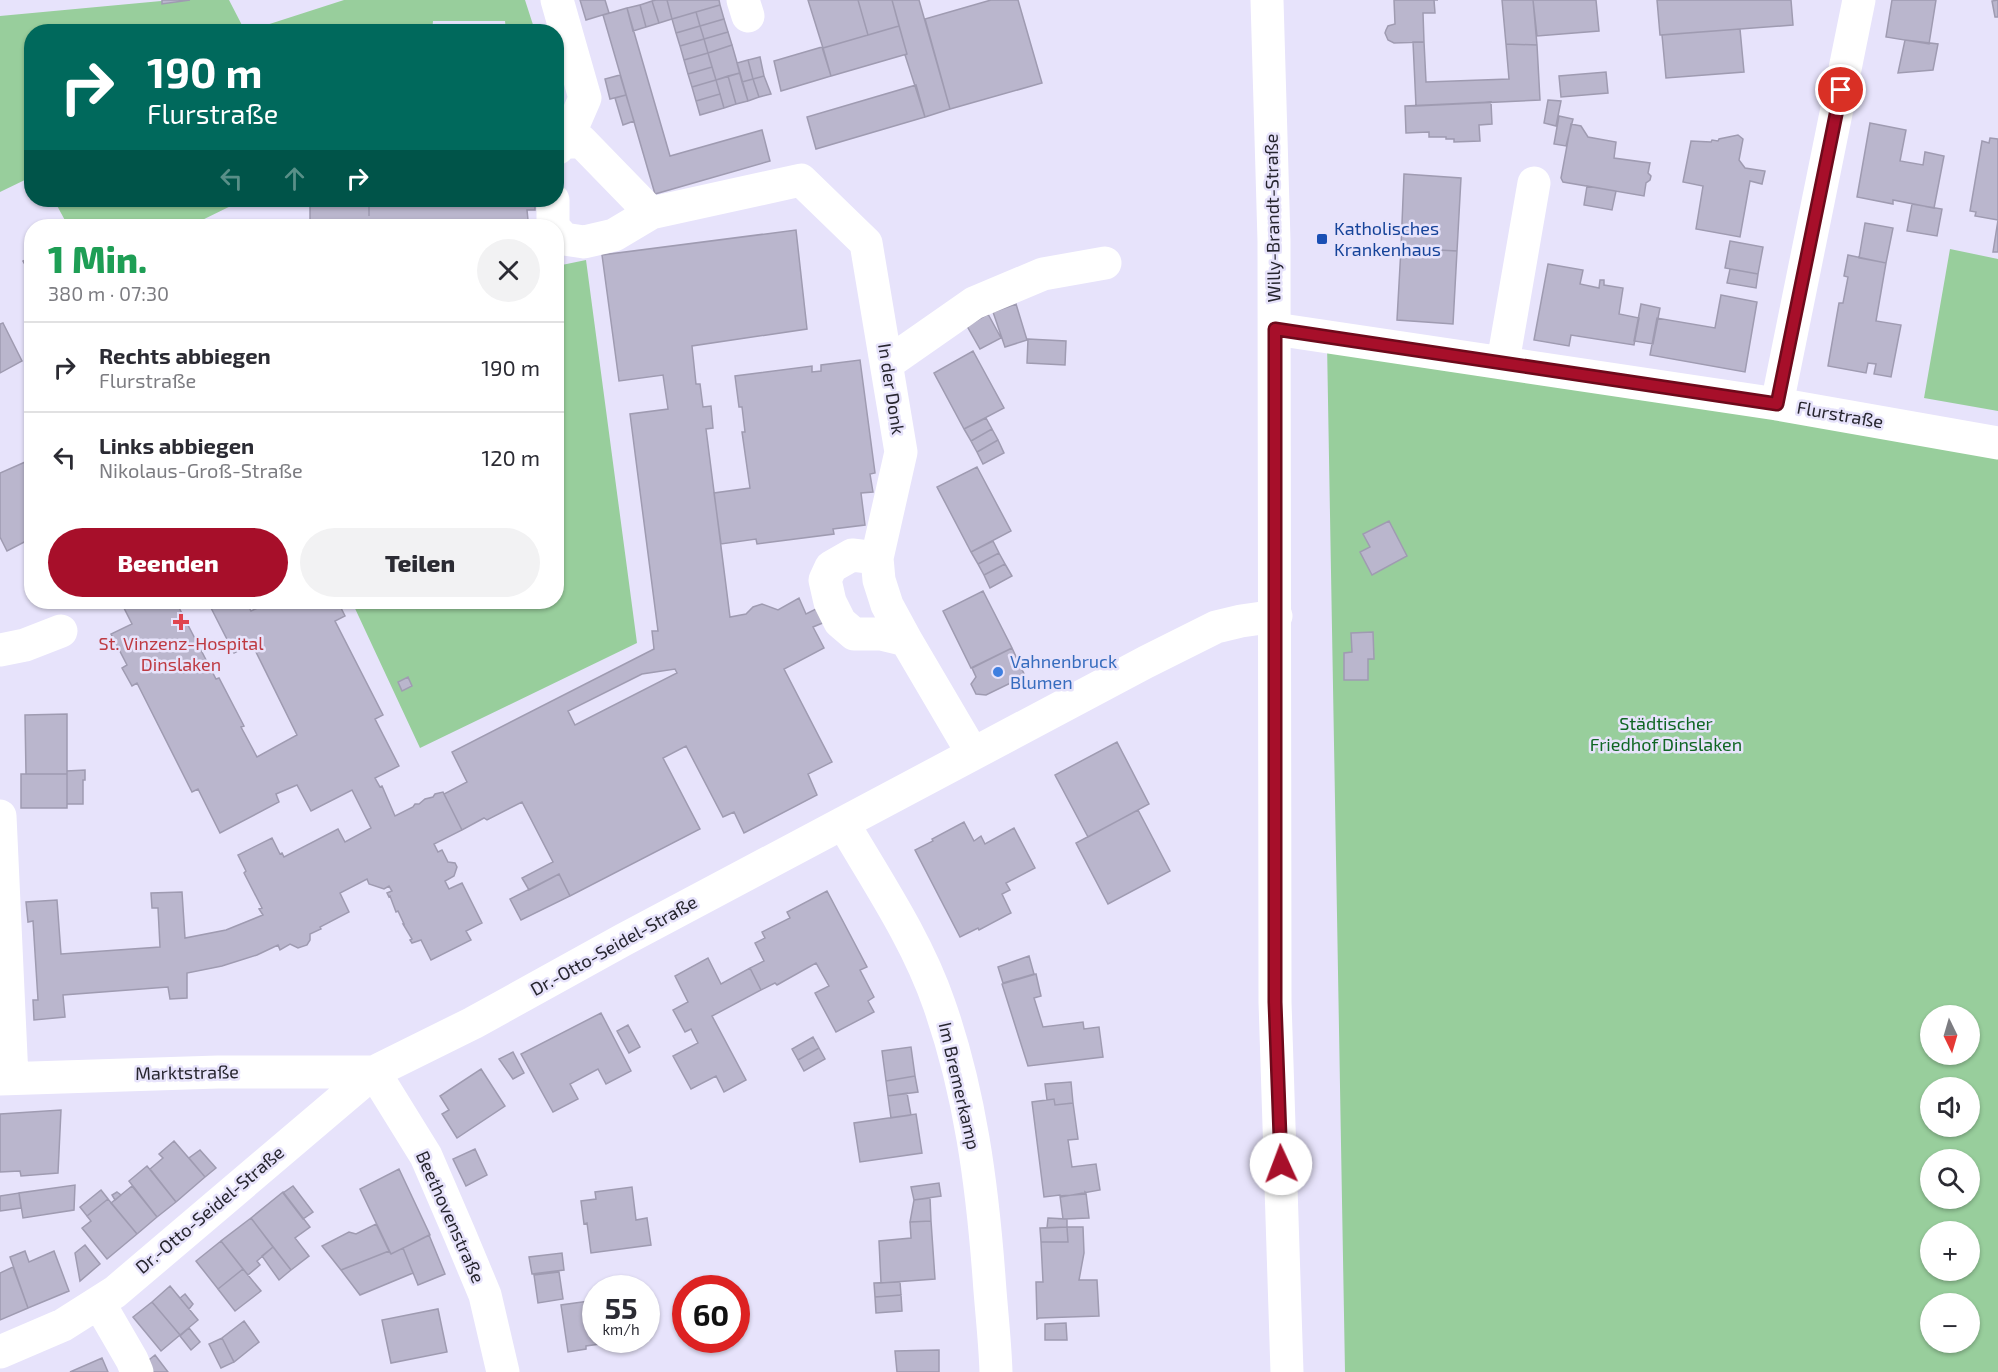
<!DOCTYPE html>
<html lang="de">
<head>
<meta charset="utf-8">
<style>
  body { margin:0; font-family:"Exo 2",sans-serif; background:#f2f2f3; color:#2b2b33; height:100vh; display:flex; flex-direction:column; font-size:22px; white-space:nowrap }
  * { box-sizing:border-box; margin:0 }
  p { font-size:20px; color:#7c7c81 }
  .icon { flex:none; width:33px; height:33px; fill:none; stroke:currentColor; stroke-width:2; stroke-linecap:round; stroke-linejoin:round }
  .map { position:relative; flex:1; overflow:hidden }
  .panel { position:absolute; left:24px; top:219px; width:540px; height:390px; display:flex; flex-direction:column; background:#fff; border-radius:24px; box-shadow:0 2px 4px #0004 }
  .panel>* { flex:none }
  .top-card { position:absolute; left:24px; top:24px; width:540px; height:183px; border-radius:24px; box-shadow:0 2px 4px #0004; background:#00695c; color:#fff; overflow:hidden }
  .needle { width:39px; rotate:175deg }
  .buttons { position:absolute; left:1920px; top:1005px; display:grid; gap:12px }
  .buttons a { display:grid; place-items:center; width:60px; height:60px; border-radius:50%; background:#fff; box-shadow:0 2px 4px #0004; font-size:30px }
  .speed { position:absolute; left:582px; top:1275px; display:flex; gap:12px; font-size:30px; font-weight:700; text-align:center }
  .speed>* { display:grid; place-content:center; width:78px; height:78px; border-radius:50%; background:#fff; box-shadow:0 2px 4px #0004; line-height:1 }
  .speed small { font-size:15px; font-weight:400 }
  .speed .limit { border:9px solid #d22; background:#fff; color:#111 }
  .pin { position:absolute; display:grid; place-items:center; width:51px; height:51px; color:#fff; margin:-26px; border:3px solid #fff; border-radius:50%; box-shadow:0 2px 6px #0007 }
  .me { position:absolute; width:66px; margin:-33px; rotate:358deg; stroke-linejoin:round; filter:drop-shadow(0 0 4px #0008) }
  .turn { display:flex; align-items:center; gap:21px; height:126px; padding:0 24px; font-size:27px }
  .turn .icon { width:78px; height:78px; stroke-width:2.5 }
  .turn b { display:block; font-size:42px; line-height:51px }
  .lanes { display:flex; align-items:center; height:57px; padding:0 24px; background:#0003; justify-content:center; gap:30px; direction:ltr }
  .lanes .off { opacity:.35 }
  .round { display:grid; place-items:center; flex:none; width:63px; height:63px; border-radius:32px; background:#f2f2f3 }
  .overview { display:flex; align-items:center; justify-content:space-between; height:102px; padding:0 24px }
  h1 { font-size:36px; font-weight:800; line-height:45px; color:#1e9e55 }
  .action { display:flex; gap:12px; margin-top:auto; padding:12px 24px }
  .action a { flex:1; height:69px; border-radius:36px; background:#a70f2a; color:#fff; font-size:24px; font-weight:800; line-height:69px; text-align:center }
  .action a+a { background:#f2f2f3; color:#2b2b33 }
  ul { padding:0; list-style:none }
  li { display:flex; align-items:center; gap:18px; height:90px; padding:0 24px; border-top:2px solid #e1e1e2 }
  li div { flex:1 }
  li b { display:block; font-size:22px }
  li em { font-style:normal }
  .map>svg:first-child { display:block }
  .green { fill:#98ce9c; fill-rule:evenodd }
  .building { fill:#bab6cd; stroke:#9f9bb1; stroke-width:1.5; fill-rule:evenodd }
  .lines { fill:none; stroke-linecap:round; stroke-linejoin:round }
  .minor { stroke:#fff; stroke-width:33 }
  .major { stroke:#fff; stroke-width:33 }
  .route-casing { stroke:#6d0a1b; stroke-width:15 }
  .route { stroke:#a70f2a; stroke-width:10 }
  .transit-dot { fill:#1a4fb4; stroke:#e7e3fb; stroke-width:2 }
  .health-dot { fill:#e0444e; stroke:#e7e3fb; stroke-width:2 }
  .shop-dot { fill:#3f7fe0; stroke:#e7e3fb; stroke-width:2 }
  .labels { text-anchor:middle; stroke-width:5; stroke-linejoin:round; paint-order:stroke }
  .street-label { font-size:18px; fill:#26252e; stroke:#e7e3fb }
  .transit-label { font-size:18px; fill:#164399; stroke:#e7e3fb; text-anchor:start }
  .health-label { font-size:18px; fill:#be3a42; stroke:#e7e3fb }
  .shop-label { font-size:18px; fill:#366cbe; stroke:#e7e3fb; text-anchor:start }
  .park-label { font-size:18px; fill:#0f6623; stroke:#e7e3fb }
</style>
</head>
<body>
<div class="map">
<svg width="1998" height="1372" viewBox="0 0 1998 1372">
  <rect width="100%" height="100%" fill="#e7e3fb"/>
  <!-- green -->
  <path class="green" d="M172,0h57l16,31 -213,1 -1,145 -31,15v-176z
    M344,0h181l10,31h-29l-1,-10h-72l-1,10h-184z
    M54,200h189l-53,26h-122z
    M1950,249l48,10v152l-74,-13z
    M586,260l51,383 -217,105 -68,-146h204l1,-336z
    M1327,343l671,108v921h-653zM1930,1016h40v38h-40zM1930,1088h40v38h-40zM1930,1160h40v38h-40zM1930,1232h40v38h-40zM1930,1304h40v38h-40z"/>
  <!-- building -->
  <path class="building" d="M162,0h28l-28,4z
    M580,0h25l4,13 -23,7z
    M656,0h11l5,19 -13,4 -7,-22z
    M667,0h52l1,5 -48,14z
    M808,0h50l10,35 -45,13z
    M858,0h34l7,26 -31,9z
    M892,0h27l31,109 -25,8 -20,-62 2,-1z
    M991,0h27l24,83 -92,26 -25,-90z
    M1394,0h44h-4l1,13h-12l1,29 -30,1 -6,-3 -3,-7 1,-3 2,-4 7,-2z
    M1502,0h31l4,45 -31,-1z
    M1533,0h63l3,31 -62,5z
    M1657,0h134l2,25 -133,10z
    M1892,0h44l-7,44 -43,-7z
    M1998,0v17h-3l-3,-16z
    M652,1l7,22 -13,4 -6,-22z
    M640,5l6,22 -13,4 -6,-23z
    M720,5l4,14 -24,7 -4,-14z
    M627,8l43,148 92,-26 8,31 -115,33 -52,-179z
    M696,12l4,14 -24,7 -4,-14z
    M724,19l4,13 -24,7 -4,-13z
    M437,25h20v6h3l9,-4 11,3 1,-5h20v7h-64z
    M700,26l4,13 -24,7 -4,-13z
    M899,26l8,28 -76,22 -8,-28z
    M1740,29l4,43 -78,6 -4,-43z
    M728,32l4,13 -24,8 -4,-14z
    M704,39l4,14 -24,7 -4,-14z
    M1905,40l33,4 -5,26 -35,3z
    M1413,42h11l2,40 83,-3 -3,-35 31,1 3,55 -124,6z
    M732,45l8,28 -24,7 -8,-27z
    M822,47l9,29 -50,15 -7,-30z
    M708,53l4,14 -24,7 -4,-14z
    M760,57l4,19 -11,3 -5,-19z
    M748,60l5,19 -11,3 -5,-19z
    M712,67l4,13 -24,7 -4,-13z
    M1606,72l2,21 -47,4 -2,-21z
    M740,73l8,28 -12,3 -8,-28z
    M620,75l6,20 -16,4 -5,-20z
    M728,76l8,28 -12,4 -8,-28z
    M764,76l7,18 -12,3 -6,-18z
    M753,79l6,18 -11,4 -6,-19z
    M716,80l4,14 -24,7 -4,-14z
    M916,85l9,32 -109,32 -9,-32z
    M720,94l4,14 -24,7 -4,-14z
    M626,95l8,26 -11,4 -8,-27z
    M1548,100l13,1 -5,25 -12,-3z
    M1491,102l1,22 -13,1 1,16 -26,1v-3h-8v-2h-17v-5l-23,1 -1,-27z
    M1559,116l14,3 -7,27 -12,-2z
    M1870,123l36,7 -6,31 23,4 2,-13 19,4 -10,52 -41,-8v4l-36,-7z
    M1571,124l10,2 7,11 28,5 -2,16 36,5 -2,10 3,3 -1,4 -4,3 -2,13 -81,-14 -2,-4z
    M1738,135l5,4 -4,21 6,8 20,3 -3,13 -12,-3 -10,56 -44,-8 7,-43 -20,-4 8,-41 20,1 1,-2 6,1 1,-2z
    M1990,138l8,1v81l-23,-4 1,-4 -6,-1 12,-70 7,2z
    M1404,174l57,4 -4,73 -56,-3z
    M1587,186l29,5 -4,19 -28,-5z
    M310,200h34v2h25v14v-16h166v10h-8l1,10h-6v6h-212z
    M1912,204l30,5 -5,27 -30,-5z
    M1998,220v32h-5z
    M1865,223l28,5 -7,35 -27,-5z
    M796,230l11,99 -115,17 4,38h4l3,23 8,-1 2,22 -7,1 24,188 16,-3 7,-7 9,-3 16,6 21,-12 7,16 12,-6 7,14 -12,5 11,21 -40,21 48,93 -24,12 9,21 -73,38 -10,-21 -11,5 -37,-71 -23,12 37,71 -130,67 -11,-22 -30,16 -7,-12 31,-16 -31,-60 -35,18 -3,-2 -22,12 -18,-36 23,-12 -15,-30 202,-103 -2,-18h6l-28,-217 38,-5 -5,-34 -44,6 -17,-126zM675,669l2,4 -102,52 -7,-14 74,-37z
    M1730,241l33,6 -5,27 -33,-6z
    M1401,248l56,3 -4,73 -56,-4z
    M1848,255l38,8 -10,58 25,4 -10,52 -17,-3 2,-10 -8,-1 -2,10 -38,-7 11,-63h4l5,-26 -4,-1z
    M32,257v20l-9,-16z
    M1548,264l35,6 -3,14 19,4 1,-8h4v5l19,3 -4,26 20,4 -5,27 -63,-10 -2,11 -35,-6z
    M1730,269l28,5 -2,14 -29,-5z
    M1721,295l36,7 -12,70 -95,-17 7,-37 58,10z
    M1016,304l11,36 -22,7 -12,-35z
    M1641,304l19,4 -7,36 -19,-3z
    M988,314l13,24 -21,11 -13,-23z
    M3,323l19,38 -22,12v-49z
    M1028,339l38,2 -1,24 -38,-2z
    M973,351l31,57 -40,21 -30,-56z
    M860,360l15,113 -5,1 3,18 -12,1 4,32 -32,4 1,5 -77,10 -1,-5 -35,5 -7,-51 36,-5 -8,-56h3l-3,-25h-3l-4,-31 77,-10v6l9,-1v-6z
    M986,418l6,11 -21,12 -7,-12z
    M992,429l6,11 -21,12 -6,-11z
    M998,440l6,13 -21,11 -6,-12z
    M32,459v79l-25,13 -7,-14v-64z
    M977,467l34,64 -40,21 -34,-65z
    M1389,521l18,35 -35,19 -12,-23 10,-5 -7,-13z
    M993,541l6,12 -21,11 -7,-12z
    M999,553l6,11 -21,11 -6,-11z
    M1005,564l7,12 -22,12 -6,-13z
    M983,591l29,57 -41,20 -28,-57z
    M137,602h39l40,77 3,-1 25,48 -3,1 16,30 40,-22 -45,-91 -18,9 -26,-51h38l5,9 19,-9h55v1l13,-1 7,14 -10,5 48,94 -8,4 24,47 -24,12 5,9 2,-1 13,30 18,-9 2,-3h4l6,-5 8,-2 2,-3 8,-2 19,38 -28,14 4,8 4,-2 6,12 7,1 2,4 -3,9 -9,5 4,8 13,-6 20,40 -16,8 5,9 -40,20 -10,-20 -9,3 -2,-3 2,-1 -9,-15h1l-6,-13 -2,1 -6,-16 -1,1 -2,-4 5,-2 -3,-5 -5,3 -15,-5 -2,-5 -27,14 9,19 -29,15 1,2 -11,5v6l-3,5 -9,3 -8,-4 -10,6 -2,-5 -21,10 -35,11 -35,7v25l-17,1 -2,-12 -105,8 2,22 -31,3 -1,-20h5l-5,-79 -5,1 -2,-20 31,-2 4,54 99,-7 -2,-39h-6l-1,-15 31,-1 3,46 41,-8 37,-15 -4,-6 3,-1 -18,-35 2,-2 -8,-16 34,-17 8,16 2,-1 2,4 54,-28 7,13 26,-14 -19,-38 -41,21 -14,-26 -21,9 3,8 -59,31 -22,-44 -6,3 -55,-109 -5,3 -10,-18 5,-3 -16,-31 21,-10 -8,-16z
    M1373,632l1,27h-6v21h-24v-27l8,-1 -1,-19z
    M1012,648l13,28 -39,19 -10,-1 -5,-10 5,-7 -4,-9z
    M408,677l4,9 -10,5 -4,-9z
    M67,714v60h-41l-1,-59z
    M1117,742l32,62 -61,33 -33,-62z
    M85,770v10h-2v24h-16v-33z
    M21,774h46v34h-46z
    M1138,810l32,61 -62,33 -32,-61z
    M964,822l10,19 7,-5 4,8 29,-16 21,40 -29,15 4,7 -8,4 9,19 -32,17 -1,-2 -18,9 -45,-87 18,-9 -1,-2z
    M559,874l11,22 -49,24 -11,-21z
    M827,891l40,76 -7,3 14,27 -6,4 6,11 -38,20 -21,-39 14,-7 -13,-23 -39,22 -2,-2 -14,7 -11,-22 14,-7 -9,-18 10,-5 -3,-6 28,-14 -3,-6z
    M1029,956l5,18 -31,9 -5,-16z
    M708,958l13,26 29,-16 11,22 -49,26 34,64 -22,12 -8,-16 -25,13 -18,-33 25,-13 -7,-14 -6,3 -12,-22 15,-8 -13,-26z
    M1036,974l5,22 -7,2 9,29 40,-5 1,7 15,-2 4,30 -75,9 -26,-82z
    M601,1013l30,58 -25,13 -8,-15 -28,15 8,15 -25,13 -32,-58z
    M628,1025l12,22 -11,6 -12,-22z
    M813,1037l6,11 -21,12 -6,-11z
    M911,1047l4,29 -29,5 -4,-30z
    M819,1048l6,11 -21,12 -6,-11z
    M513,1052l11,21 -11,6 -14,-20z
    M481,1069l24,37 -48,32 -15,-24 7,-4 -9,-14z
    M915,1076l3,16 -30,4 -2,-15z
    M1071,1082l2,21 -18,2 -1,-6 -7,1 -2,-16z
    M907,1093l4,22 -20,3 -3,-22z
    M1054,1099l1,6 18,-2 5,36 -10,1 4,27 24,-3 4,26 -39,7 -1,-2 -16,2 -12,-95z
    M61,1110l-3,63 -37,3 -1,-5 -20,1v-58z
    M916,1114l6,39 -62,9 -6,-39z
    M174,1141l31,36 -29,25 -26,-33 13,-11 -4,-4z
    M475,1149l12,26 -21,11 -13,-27z
    M200,1150l16,18 -11,9 -16,-19z
    M147,1166l29,36 -19,15 -28,-36z
    M399,1169l31,66 -39,19 -31,-65z
    M939,1183l2,13 -27,4 -3,-13z
    M75,1185l-1,25 -51,8 -4,-25z
    M132,1186l25,31 -20,17 -26,-31z
    M293,1186l20,26 -10,7 -20,-26z
    M632,1187l4,33 11,-2 4,27 -60,8 -4,-30 -3,1 -3,-23 15,-2 -1,-7z
    M101,1190l7,9 -21,17 -7,-9z
    M117,1192l4,3 -6,5 -3,-5z
    M283,1192l27,35 -15,11 14,18 -18,14 -40,-52z
    M1085,1192l1,1 3,25 -26,1 -3,-23 25,-2z
    M19,1193l2,15 -21,3v-15z
    M930,1198l1,23 -21,1 4,-22z
    M108,1199l29,35 -30,25 -25,-31 9,-7 -4,-5z
    M251,1218l22,29 -16,14 3,4 -12,10 -27,-34z
    M1048,1218l19,1v8l-20,1z
    M931,1221l4,58 -54,4 -2,-42 32,-3 -1,-16z
    M376,1224l13,27 -48,19 -19,-24 27,-14 7,2z
    M1067,1227h16l1,26 -5,27h18l2,36 -60,2 -2,1 -1,-37h7l-2,-40h27z
    M1067,1227l1,15h-27l-1,-14z
    M429,1235l16,39 -27,11 -15,-37z
    M221,1241l22,28 -25,20 -22,-28z
    M85,1245l15,19 -20,17 -5,-28z
    M273,1247l18,23 -12,10 -17,-24z
    M403,1248l10,25 -53,22 -19,-25 48,-19 2,3z
    M25,1251l4,11 25,-11 15,40 -41,17 -18,-51z
    M562,1253l2,17 -32,4 -3,-17z
    M13,1267l15,41 -28,12v-47z
    M243,1269l18,22 -26,20 -17,-22z
    M559,1272l4,27 -25,4 -4,-28z
    M900,1282l1,13 -26,2 -1,-14z
    M170,1286l28,34 -18,15 -28,-33z
    M185,1294l8,10 -4,5 -9,-11z
    M901,1295l1,16 -26,2 -1,-16z
    M596,1300v40h33l-43,6v3l-18,3 -7,-47z
    M152,1302l28,33 -19,16 -28,-34z
    M438,1309l9,43 -56,11 -9,-43z
    M244,1321l15,21 -25,20 -12,-24z
    M1066,1323l1,17h-22v-16z
    M189,1328l11,14 -9,8 -11,-14z
    M222,1338l12,24 -13,6 -12,-24z
    M939,1350v22h-42l-2,-21z
    M155,1355l13,17h-16l-7,-9z
    M102,1358l6,14h-38z"/>
  <g class="lines">
    <!-- minor -->
    <path class="minor" d="M557,0l28,98 -13,30 1,14
      M743,0l5,16
      M558,148l2,-5 21,-2 70,72
      M553,200v26
      M556,230l8,9 20,3 30,-7 37,-22 150,-33 65,63 35,209 -24,106 2,22 8,25 19,35 67,114
      M1275,329l502,75 221,39
      M1503,362l31,-179
      M888,363l86,-60 69,-29 62,-11
      M1777,404l82,-404
      M877,558l-25,-3 -21,12 -6,13 5,22 10,20 14,12h27l25,6
      M0,650l25,-5 36,-14
      M0,816l12,262
      M843,823c34,58 74,117 96,181 31,88 43,180 50,273 2,31 6,63 7,95
      M0,1079l218,-7h156l52,84 34,79 25,60 18,77
      M99,1303l33,57 5,12
      M0,1352l63,-27 52,-33 259,-220 99,-49 150,-83 523,-278 70,-35 25,-6 35,-5"/>
    <!-- major -->
    <path class="major" d="M1267,0l7,241 1,761 12,370"/>
  </g>
  <g class="lines">
    <!-- route casing -->
    <g class="route-casing">
      <path id="route" d="M1281,1164l-6,-162v-673l502,75 64,-314"/>
    </g>
    <!-- route -->
    <use href="#route" class="route"/>
  </g>
  <!-- markers -->
  <rect class="transit-dot" x="1316" y="233" width="12" height="12" rx="3"/>
  <path class="health-dot" d="M178 613h6v6h6v6h-6v6h-6v-6h-6v-6h6z"/>
  <circle class="shop-dot" cx="998" cy="672" r="6"/>
  <g class="labels">
    <!-- street labels -->
    <g class="street-label">
      <text transform="translate(1273 218) rotate(-91)" y="6">Willy-Brandt-Straße</text>
      <text transform="translate(891 389) rotate(81)" y="6">In der Donk</text>
      <text transform="translate(1840 415) rotate(10)" y="6">Flurstraße</text>
      <text transform="translate(614 946) rotate(-29)" y="6">Dr.-Otto-Seidel-Straße</text>
      <text transform="translate(187 1073) rotate(-1)" y="6">Marktstraße</text>
      <text transform="translate(959 1086) rotate(77)" y="6">Im Bremerkamp</text>
      <text transform="translate(210 1210) rotate(-40)" y="6">Dr.-Otto-Seidel-Straße</text>
      <text transform="translate(450 1217) rotate(66)" y="6">Beethovenstraße</text>
    </g>
    <!-- transit labels -->
    <g class="transit-label">
      <text x="1334" y="235">Katholisches<tspan x="1334" dy="21">Krankenhaus</tspan></text>
    </g>
    <!-- health labels -->
    <g class="health-label">
      <text x="181" y="650">St. Vinzenz-Hospital<tspan x="181" dy="21">Dinslaken</tspan></text>
    </g>
    <!-- shop labels -->
    <g class="shop-label">
      <text x="1010" y="668">Vahnenbruck<tspan x="1010" dy="21">Blumen</tspan></text>
    </g>
    <!-- park labels -->
    <g class="park-label">
      <text x="1666" y="730">Städtischer<tspan x="1666" dy="21">Friedhof Dinslaken</tspan></text>
    </g>
  </g>
</svg>
<div class="buttons">
<a><svg class="needle" viewBox="-14 -14 28 28"><path d="M0-13l5 13h-10z" fill="#e53935"/><path d="M0 13l5-13h-10z" fill="#7c7c81"/></svg></a>
<a><svg class="icon" aria-label="sound" viewBox="0 0 24 24"><path d="M4 9h4l5-4v14l-5-4H4zM17 9q2 3 0 6"/></svg></a>
<a><svg class="icon" aria-label="search" viewBox="0 0 24 24"><circle cx="10" cy="10" r="6"/><path d="M15 15l6 6"/></svg></a>
<a>+</a>
<a>−</a>
</div>
<div class="speed"><div>55<small>km/h</small></div><div class="limit">60</div></div>
<div class="pin" style="left:1841px;top:90px;background:#d93025"><svg class="icon" aria-label="arrive" viewBox="0 0 24 24"><path d="M6 21V4h12l-3 4 3 4H6"/></svg></div>
<svg class="me" style="left:1281px;top:1164px" viewBox="-20 -20 40 40"><circle r="19" fill="#fff"/><path d="M0-13L10 11 0 6-10 11z" fill="#a70f2a"/></svg>
<div class="top-card">
<div class="turn"><svg class="icon" aria-label="right" viewBox="0 0 24 24"><path d="M7 20v-9h11M14 6l5 5-5 5"/></svg><div><b>190 m</b>Flurstraße</div></div>
<div class="lanes"><svg class="icon off" aria-label="left" viewBox="0 0 24 24"><path d="M17 20v-9H6M10 6l-5 5 5 5"/></svg><svg class="icon off" aria-label="ahead" viewBox="0 0 24 24"><path d="M12 20V5M6 11l6-6 6 6"/></svg><svg class="icon" aria-label="right" viewBox="0 0 24 24"><path d="M7 20v-9h11M14 6l5 5-5 5"/></svg></div>
</div>
<section class="panel">
<div class="overview"><div><h1>1 Min.</h1><p>380 m · 07:30</p></div><a class="round"><svg class="icon" aria-label="close" viewBox="0 0 24 24"><path d="M6 6l12 12M18 6L6 18"/></svg></a></div>
<ul>
<li><svg class="icon" aria-label="right" viewBox="0 0 24 24"><path d="M7 20v-9h11M14 6l5 5-5 5"/></svg><div><b>Rechts abbiegen</b><p>Flurstraße</p></div><em>190 m</em></li>
<li><svg class="icon" aria-label="left" viewBox="0 0 24 24"><path d="M17 20v-9H6M10 6l-5 5 5 5"/></svg><div><b>Links abbiegen</b><p>Nikolaus-Groß-Straße</p></div><em>120 m</em></li>
</ul>
<div class="action"><a>Beenden</a><a>Teilen</a></div>
</section>
</div>
</body>
</html>
